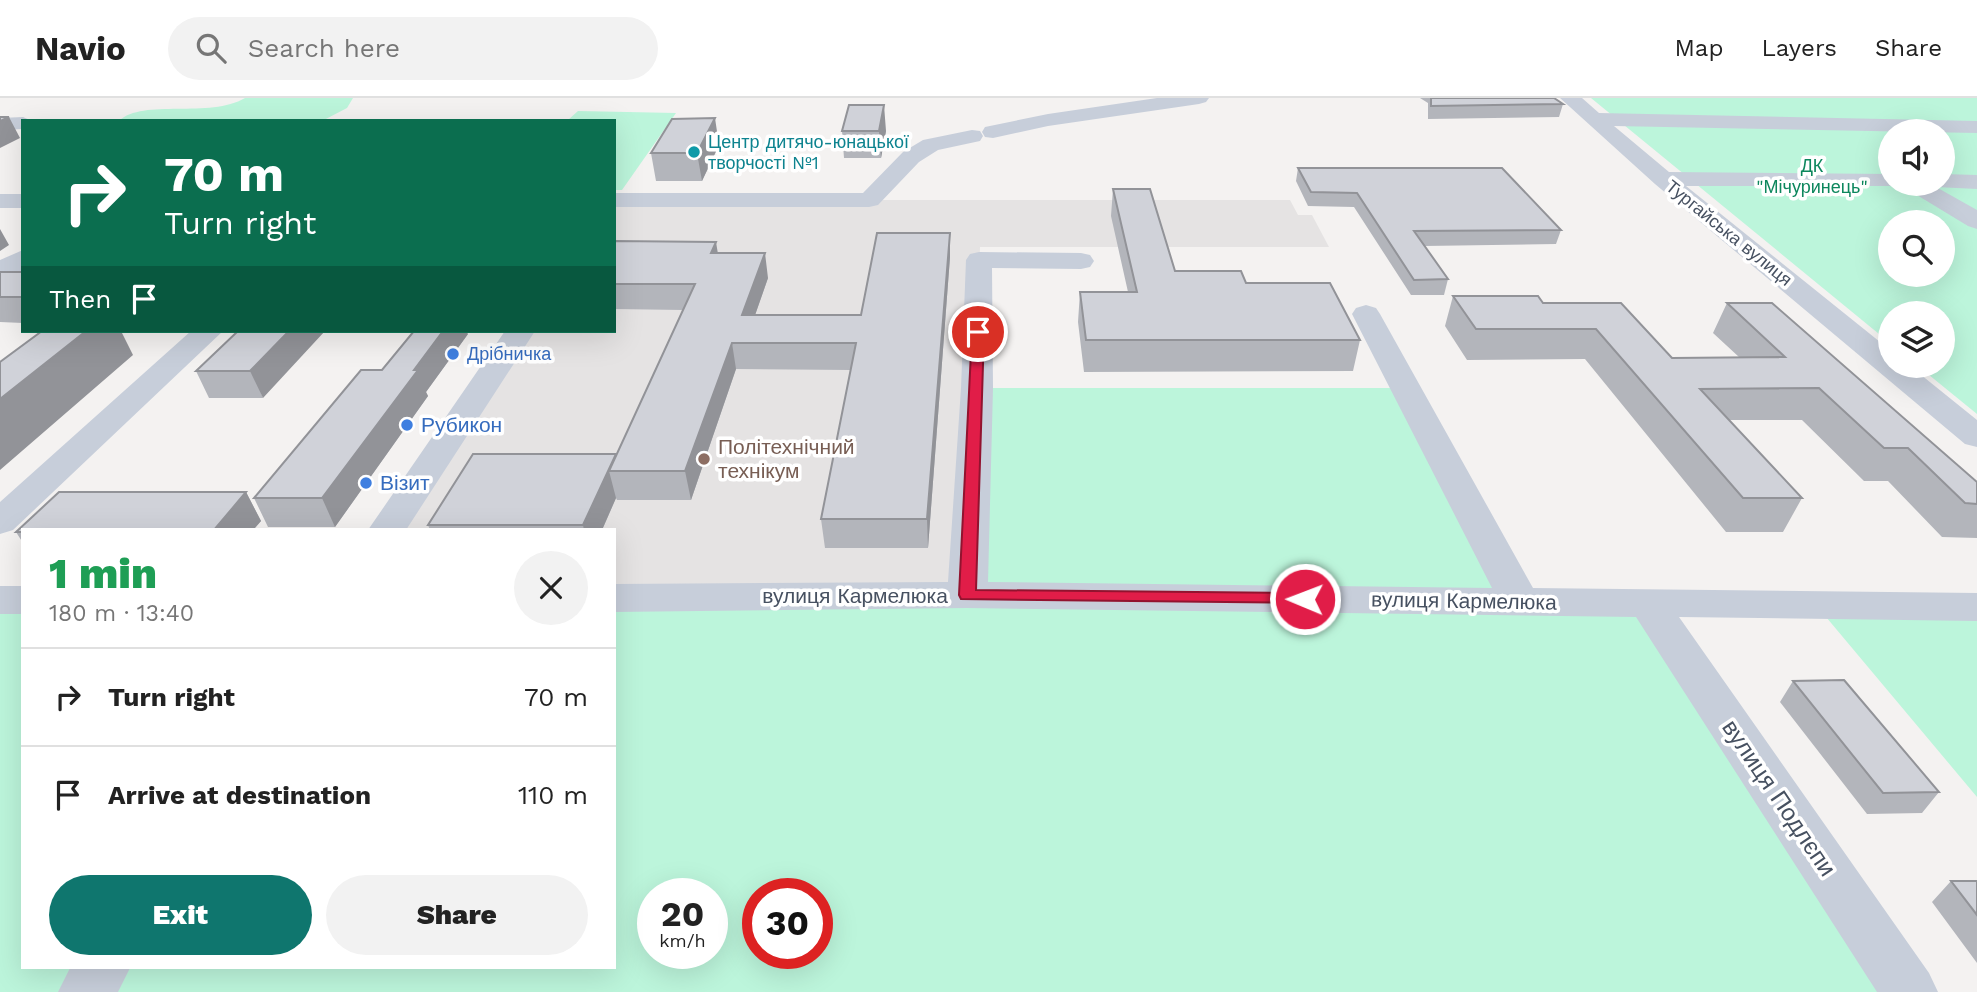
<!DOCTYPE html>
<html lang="en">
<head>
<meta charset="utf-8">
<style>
  body { margin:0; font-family:"Work Sans",sans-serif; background:#f2f2f2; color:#222; height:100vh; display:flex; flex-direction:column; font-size:26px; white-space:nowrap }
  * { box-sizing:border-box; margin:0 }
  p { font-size:23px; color:#767676 }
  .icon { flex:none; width:38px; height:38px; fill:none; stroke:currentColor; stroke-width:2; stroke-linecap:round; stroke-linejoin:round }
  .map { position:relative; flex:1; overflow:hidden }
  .sheet { position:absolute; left:21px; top:430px; width:595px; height:441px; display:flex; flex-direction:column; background:#fff; border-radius:0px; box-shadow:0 7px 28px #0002 }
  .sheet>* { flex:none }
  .banner { position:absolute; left:21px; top:21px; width:595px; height:214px; border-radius:0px; box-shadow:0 7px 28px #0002; background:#0b6e4f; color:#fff; overflow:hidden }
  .controls { position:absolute; left:1878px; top:21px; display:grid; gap:14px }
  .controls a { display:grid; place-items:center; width:77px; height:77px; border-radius:50%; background:#fff; box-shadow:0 7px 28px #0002; font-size:35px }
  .speed { position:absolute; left:637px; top:780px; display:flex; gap:14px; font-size:35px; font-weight:700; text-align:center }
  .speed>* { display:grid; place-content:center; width:91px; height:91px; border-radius:50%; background:#fff; box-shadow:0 7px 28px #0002; line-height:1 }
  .speed small { font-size:18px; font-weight:400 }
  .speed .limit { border:10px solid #d22; background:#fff; color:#111 }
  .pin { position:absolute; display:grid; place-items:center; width:60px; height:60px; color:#fff; margin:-30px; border:4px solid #fff; border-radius:50%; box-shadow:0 2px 7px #0007 }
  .me { position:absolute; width:77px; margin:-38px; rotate:271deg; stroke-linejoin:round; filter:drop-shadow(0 0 5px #0008) }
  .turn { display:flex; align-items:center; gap:24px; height:147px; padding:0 28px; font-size:32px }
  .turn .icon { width:91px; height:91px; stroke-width:2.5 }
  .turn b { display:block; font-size:49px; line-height:60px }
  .then { display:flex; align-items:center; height:66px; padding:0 28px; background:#0003; gap:14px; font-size:26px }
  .round { display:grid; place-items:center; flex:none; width:74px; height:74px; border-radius:37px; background:#f2f2f2 }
  .headline { display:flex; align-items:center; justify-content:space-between; height:119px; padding:0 28px }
  h1 { font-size:42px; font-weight:800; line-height:52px; color:#1e9e55 }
  .button { display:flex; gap:14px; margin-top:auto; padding:14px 28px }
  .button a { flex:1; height:80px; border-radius:42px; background:#0f766e; color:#fff; font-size:28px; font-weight:800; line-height:80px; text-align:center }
  .button a+a { background:#f2f2f2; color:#222 }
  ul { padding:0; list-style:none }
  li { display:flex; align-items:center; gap:21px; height:98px; padding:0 28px; border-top:2px solid #e0e0e0 }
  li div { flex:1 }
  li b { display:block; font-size:26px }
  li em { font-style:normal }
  header { display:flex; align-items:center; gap:42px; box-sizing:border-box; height:98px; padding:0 35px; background:#fff; border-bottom:2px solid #e0e0e0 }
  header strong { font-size:33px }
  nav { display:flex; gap:38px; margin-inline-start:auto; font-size:24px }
  .search { width:490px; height:63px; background:#f2f2f2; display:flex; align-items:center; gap:18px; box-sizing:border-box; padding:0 24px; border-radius:38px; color:#767676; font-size:26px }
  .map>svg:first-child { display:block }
  .education { fill:#e5e3e3 }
  .green { fill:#bcf5db; fill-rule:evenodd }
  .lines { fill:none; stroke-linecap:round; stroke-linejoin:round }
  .minor { fill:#c7ceda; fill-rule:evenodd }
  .wall { fill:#b3b5bb }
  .shaded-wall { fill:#929398 }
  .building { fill:#d0d2d9; stroke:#929398; stroke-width:2 }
  .route { fill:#e11d48; stroke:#92132f; stroke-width:2 }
  .culture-dot { fill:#0f9aa8; stroke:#fff; stroke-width:2.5 }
  .shop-dot { fill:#3f7fe0; stroke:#fff; stroke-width:2.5 }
  .education-dot { fill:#8d6e63; stroke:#fff; stroke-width:2.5 }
  .labels { text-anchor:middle; stroke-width:7; stroke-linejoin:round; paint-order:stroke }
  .far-culture-label { font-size:18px; fill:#0d838f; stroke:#fff; text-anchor:start }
  .far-park-label { font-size:18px; fill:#0d875d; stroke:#fff }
  .far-street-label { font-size:18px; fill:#475161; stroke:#fff }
  .far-shop-label { font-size:18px; fill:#366cbe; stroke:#fff; text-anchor:start }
  .shop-label { font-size:21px; fill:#366cbe; stroke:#fff; text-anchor:start }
  .education-label { font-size:21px; fill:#785e54; stroke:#fff; text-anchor:start }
  .street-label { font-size:21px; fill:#475161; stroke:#fff }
  .near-street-label { font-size:24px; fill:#475161; stroke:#fff }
</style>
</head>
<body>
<header>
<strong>Navio</strong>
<div class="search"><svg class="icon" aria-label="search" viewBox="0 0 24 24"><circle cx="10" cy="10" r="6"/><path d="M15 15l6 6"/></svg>Search here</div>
<nav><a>Map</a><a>Layers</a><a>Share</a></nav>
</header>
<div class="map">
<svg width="1977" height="894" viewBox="0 0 1977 894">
  <rect width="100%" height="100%" fill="#f4f2f1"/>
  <!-- education -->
  <path class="education" d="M614,102h676l8,15h14l17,32h-349l-13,348 -353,3v-68h-227l133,-199h94z"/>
  <!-- green -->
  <path class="green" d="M245,0h108l-6,10 -25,13h-203c24,-23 91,-2 126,-23z
    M1591,0h386v316l-59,-48h24v-53h-52v30zM1890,33h52v53h-52zM1890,124h52v53h-52z
    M578,13l98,2 -54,77h-8v-69h-60l14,-1z
    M977,290h429l114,213 128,2 261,389h-1909v-392h23v368h591v-370l353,-3zM653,796h59v60h-59zM758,796h59v60h-59z
    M1816,507l161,2v190z"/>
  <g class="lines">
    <!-- minor -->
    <path class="minor" d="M1157,0h52l-3,4 -7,2 -151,22 -55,12 -8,-1 -3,-5 3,-5 63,-13z
      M1560,0h22l17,15 378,8v12l-363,-7 55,46 221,2v10h10l-2,2h-212l204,164v16h20l67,54v27l-12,-3 -310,-260z
      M23,19l9,4h-9v8l-23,1v-12z
      M972,32l8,1 3,5 -3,5 -42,9 -19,12 -41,43 -9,2h-255v-14h249l40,-41 20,-12z
      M1942,76l35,1v14l-41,-2 41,23v19l-9,-3 -61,-37 -4,-5h39z
      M0,96h23v14h-23z
      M23,152v20l-23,10v-20z
      M979,154l102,1 9,2 4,6 -4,6 -9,2 -89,-1 1,120 -5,194 504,6 -140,-274 4,-6 10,-3 10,3 4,6 153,274 444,5v28l-298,-4 250,356 9,19h-61l-241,-375 -669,-9 -353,4v-28l334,-2 13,-194 5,-128 4,-6z
      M191,233h32l-210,199 -13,4v-32z
      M505,233h30l-129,199h-38z
      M0,488h23v28h-23z
      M70,870h60l-12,24h-60z"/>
  </g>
  <!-- wall -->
  <path class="wall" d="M1420,0h134l9,6 -4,13 -131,2v-16z
    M842,33h44l-5,27h-37z
    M719,47l-17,36h-46l-5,-28z
    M1298,70l263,62 -5,14 -132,2 24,33 -4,16h-33l-57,-88 -46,-1 -12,-25z
    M1113,91l62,82 71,12 114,57 -7,31 -269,1 -6,-50 2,-30h48l-17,-76z
    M614,143l104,12 50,25 -13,37h106l89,-58 -22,291h-103l-4,-29 30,-149 -115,-1 -45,131h-74l-1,-2 -14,32h-172l-2,-5 188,-71v2l67,-146 -69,-1z
    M0,174h23v51l-23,-1z
    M1453,198l90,7 129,55 67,-1 -26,-24 14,-30 250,179v56l-35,-1 -54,-56h-24l-62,-61h-73l73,78 -19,34h-57l-141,-173 -118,1 -22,-34z
    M238,233l25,67h-54l-13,-27z
    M468,236l-42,58 2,4 -93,131h-67l-14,-29 128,-128z
    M59,394h187l15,29 -8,9h-230v13l-7,-11z
    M1793,583l146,111 -17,21 -55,1 -87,-112z
    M1951,783h26v82l-45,-61z"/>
  <!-- shaded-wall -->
  <path class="shaded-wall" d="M884,7l2,26 -5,27 -2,-27z
    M9,19l11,21 -20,10v-27z
    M715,20l4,27 -17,36 -5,-28z
    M0,131l9,16 -9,6z
    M950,135v24l-22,291 -1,-29z
    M716,144l4,24 -9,-13z
    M765,155l3,25 -22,63 -4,-26z
    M86,233h35l12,24 -133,115v-71z
    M289,233h36l-62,67 -13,-27z
    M443,233h23l2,3 -42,58 2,4 -93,131 -13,-29z
    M732,245l4,26 -45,131 -6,-29z
    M616,356l4,17h-11l7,27 -14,32h-18l-1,-5z
    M246,394l15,29 -8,9h-39z"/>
  <!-- building -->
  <path class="building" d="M1431,0h123l9,6 -132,2z
    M849,7h35l-5,26h-37z
    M0,19h9l-9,4z
    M715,20l-18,35h-46l21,-34z
    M1298,70h204l59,62 -147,1 34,48 -34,1 -57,-87 -46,-1z
    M1113,91h37l25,82h66l5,12h84l30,57h-274l-6,-48h57z
    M877,135h73l-23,286h-106l35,-176h-124l-47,128h-76l86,-187h-81v-43l102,1 -5,11h54l-23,62h119z
    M0,174h23v25h-23z
    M1453,198h85l5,7h78l51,55 113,-1 -58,-54h45l205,179v22l-12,-1 -57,-55h-24l-65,-60 -119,1 102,109h-59l-147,-169h-120z
    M42,233h44l-86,68v-37z
    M238,233h51l-39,40h-54z
    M414,233h29l-29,39h4l-96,128h-68l107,-128h21z
    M473,356h143l-33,71h-155z
    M59,394h187l-32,38h-191v2h-7z
    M1844,582l95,112 -56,1 -90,-112z
    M1951,783h26v34z"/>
  <!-- route -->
  <path class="route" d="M978,231l6,3 -8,258 329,3 6,2 2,4 -2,4 -350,-4 -2,-4 13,-263z"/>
  <!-- markers -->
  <circle class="culture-dot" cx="694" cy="54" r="7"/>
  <g class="shop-dot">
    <circle cx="453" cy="256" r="7"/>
    <circle cx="407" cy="327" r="7"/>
    <circle cx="366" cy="385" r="7"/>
  </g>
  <circle class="education-dot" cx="704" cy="361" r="7"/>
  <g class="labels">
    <!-- far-culture labels -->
    <g class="far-culture-label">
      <text x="708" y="50">Центр дитячо-юнацької<tspan x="708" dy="21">творчості №1</tspan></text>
    </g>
    <!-- far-park labels -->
    <g class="far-park-label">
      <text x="1812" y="74">ДК<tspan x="1812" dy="21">"Мічуринець"</tspan></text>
    </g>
    <!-- far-street labels -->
    <g class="far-street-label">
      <text transform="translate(1729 135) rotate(39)" y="6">Тургайська вулиця</text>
    </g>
    <!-- far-shop labels -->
    <g class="far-shop-label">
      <text x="467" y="262">Дрібничка</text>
    </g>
    <!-- shop labels -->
    <g class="shop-label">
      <text x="421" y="334">Рубикон</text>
      <text x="380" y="392">Візит</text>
    </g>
    <!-- education labels -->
    <g class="education-label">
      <text x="718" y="356">Політехнічний<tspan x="718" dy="24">технікум</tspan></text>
    </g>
    <!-- street labels -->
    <g class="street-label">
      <text x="855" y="505">вулиця Кармелюка</text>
      <text transform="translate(1464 503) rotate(1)" y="7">вулиця Кармелюка</text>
    </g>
    <!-- near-street labels -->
    <g class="near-street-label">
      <text transform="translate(1779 700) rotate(56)" y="8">вулиця Подлєпи</text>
    </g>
  </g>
</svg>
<div class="controls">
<a><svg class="icon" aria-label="sound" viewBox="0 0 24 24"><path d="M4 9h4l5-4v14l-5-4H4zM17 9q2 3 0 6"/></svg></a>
<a><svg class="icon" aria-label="search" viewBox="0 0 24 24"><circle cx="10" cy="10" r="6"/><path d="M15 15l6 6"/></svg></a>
<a><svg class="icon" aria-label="layers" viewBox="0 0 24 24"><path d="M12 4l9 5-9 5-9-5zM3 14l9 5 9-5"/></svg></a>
</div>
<div class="speed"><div>20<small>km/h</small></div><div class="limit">30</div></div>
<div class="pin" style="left:978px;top:234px;background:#d93025"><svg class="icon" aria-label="arrive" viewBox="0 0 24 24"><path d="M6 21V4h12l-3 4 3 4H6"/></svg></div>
<svg class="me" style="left:1305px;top:501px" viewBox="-20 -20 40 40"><circle r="17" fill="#e11d48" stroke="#fff" stroke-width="3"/><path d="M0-11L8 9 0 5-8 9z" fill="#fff"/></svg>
<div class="banner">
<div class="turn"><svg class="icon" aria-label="right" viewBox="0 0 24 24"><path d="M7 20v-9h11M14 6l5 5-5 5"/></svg><div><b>70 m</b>Turn right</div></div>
<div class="then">Then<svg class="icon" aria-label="arrive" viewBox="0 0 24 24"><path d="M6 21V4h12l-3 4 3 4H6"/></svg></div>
</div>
<section class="sheet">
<div class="headline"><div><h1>1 min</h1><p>180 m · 13:40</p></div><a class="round"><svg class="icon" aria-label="close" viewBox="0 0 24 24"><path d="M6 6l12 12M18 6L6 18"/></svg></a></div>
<ul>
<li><svg class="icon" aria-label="right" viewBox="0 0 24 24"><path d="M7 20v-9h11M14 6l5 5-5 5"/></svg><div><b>Turn right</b></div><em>70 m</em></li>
<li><svg class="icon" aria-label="arrive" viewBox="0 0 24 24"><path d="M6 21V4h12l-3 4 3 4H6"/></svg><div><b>Arrive at destination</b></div><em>110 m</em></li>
</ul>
<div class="button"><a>Exit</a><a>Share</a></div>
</section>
</div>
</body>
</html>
